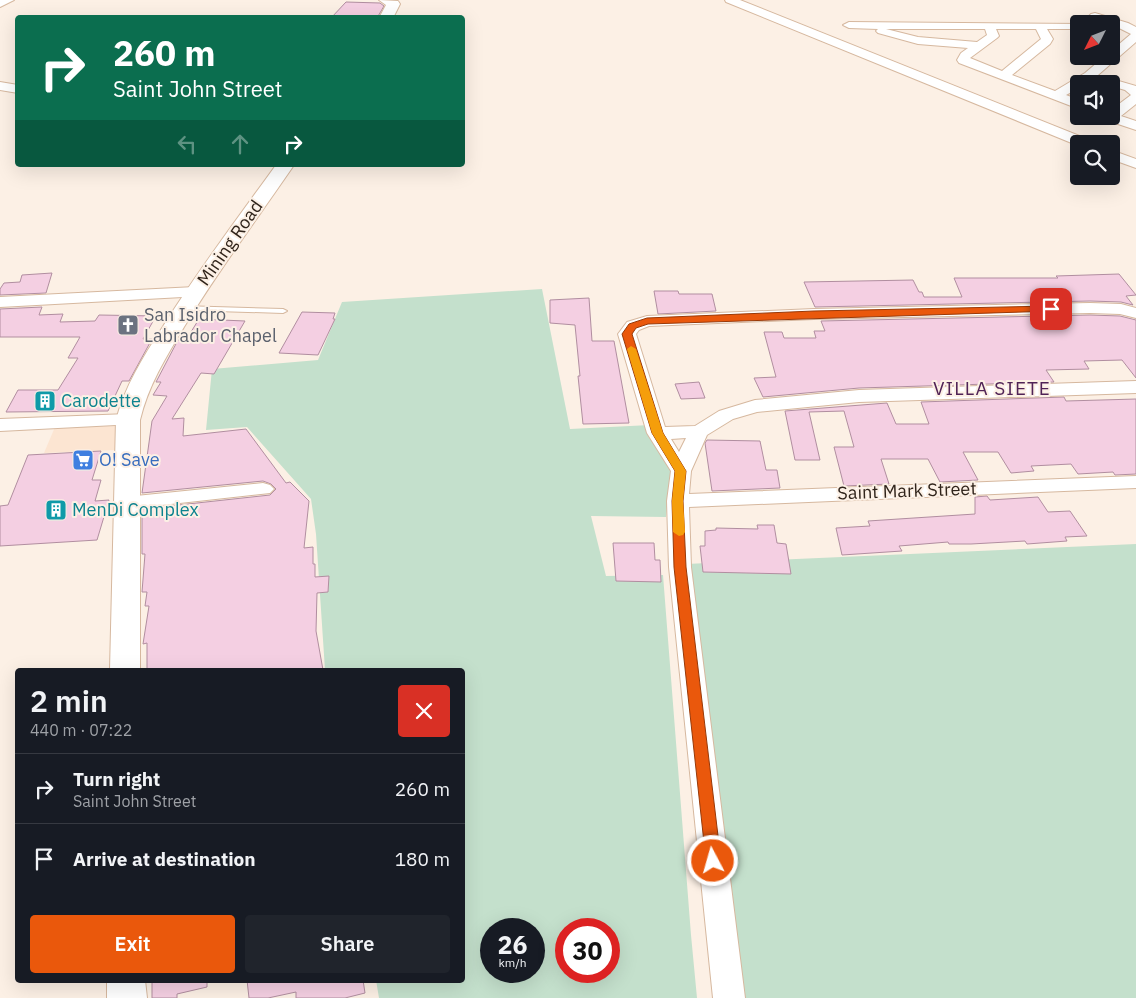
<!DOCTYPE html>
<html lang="en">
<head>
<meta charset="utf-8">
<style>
  body { margin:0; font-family:"IBM Plex Sans",sans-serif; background:#20242c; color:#f1f3f6; height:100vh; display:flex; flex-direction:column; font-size:19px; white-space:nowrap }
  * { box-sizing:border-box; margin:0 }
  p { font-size:16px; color:#9ea1a6 }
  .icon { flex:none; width:28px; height:28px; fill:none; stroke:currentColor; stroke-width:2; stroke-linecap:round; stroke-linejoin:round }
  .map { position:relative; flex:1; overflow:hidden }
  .details { position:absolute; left:15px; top:668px; width:450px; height:315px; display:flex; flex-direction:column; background:#171b24; border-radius:5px; box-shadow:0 5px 20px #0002 }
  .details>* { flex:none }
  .top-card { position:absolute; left:15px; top:15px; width:450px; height:152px; border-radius:5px; box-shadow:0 5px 20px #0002; background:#0b6e4f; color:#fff; overflow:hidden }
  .needle { width:32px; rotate:228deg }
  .tools { position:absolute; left:1070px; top:15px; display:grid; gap:10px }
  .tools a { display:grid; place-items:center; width:50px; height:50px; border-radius:5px; background:#171b24; box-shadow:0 5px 20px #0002; font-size:25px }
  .speed { position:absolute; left:480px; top:918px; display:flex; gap:10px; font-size:25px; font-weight:700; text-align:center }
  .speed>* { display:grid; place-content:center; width:65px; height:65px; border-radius:50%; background:#171b24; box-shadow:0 5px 20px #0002; line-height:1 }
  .speed small { font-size:12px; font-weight:400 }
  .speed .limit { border:8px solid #d22; background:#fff; color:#111 }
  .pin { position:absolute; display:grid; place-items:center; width:42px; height:42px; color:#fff; margin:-21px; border-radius:10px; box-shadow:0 2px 8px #0006 }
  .me { position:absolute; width:55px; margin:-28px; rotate:354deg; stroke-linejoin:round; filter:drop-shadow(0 0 4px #0008) }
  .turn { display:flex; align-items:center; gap:18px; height:105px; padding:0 15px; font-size:22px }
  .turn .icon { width:65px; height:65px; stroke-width:2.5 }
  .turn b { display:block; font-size:35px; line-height:42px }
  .lanes { display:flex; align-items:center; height:48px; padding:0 15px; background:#0003; justify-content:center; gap:25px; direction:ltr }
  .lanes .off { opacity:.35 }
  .round { display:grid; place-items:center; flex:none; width:52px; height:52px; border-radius:5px; background:#20242c }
  .headline { display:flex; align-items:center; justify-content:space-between; height:85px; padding:0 15px }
  h1 { font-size:30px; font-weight:600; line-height:38px }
  .cta { display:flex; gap:10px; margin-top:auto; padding:10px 15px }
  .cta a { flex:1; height:58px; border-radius:5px; background:#ea580c; color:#fff; font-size:20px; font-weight:600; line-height:58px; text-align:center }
  .cta a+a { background:#20242c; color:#f1f3f6 }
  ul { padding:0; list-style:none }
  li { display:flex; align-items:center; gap:15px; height:70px; padding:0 15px; border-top:1px solid #363941 }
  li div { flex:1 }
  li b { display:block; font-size:19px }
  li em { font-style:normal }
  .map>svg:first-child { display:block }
  .built { fill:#fce5d2 }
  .green { fill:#c4e0cc; fill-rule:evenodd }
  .building { fill:#f4cfe2; stroke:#b18ea0 }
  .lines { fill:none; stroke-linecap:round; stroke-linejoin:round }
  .service-casing { stroke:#d6b89f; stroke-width:2 }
  .minor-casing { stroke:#d6b89f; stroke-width:2 }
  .tertiary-casing { stroke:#d6b89f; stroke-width:2 }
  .service { fill:#fff; fill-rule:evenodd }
  .minor { fill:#fff; fill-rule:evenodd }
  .tertiary { fill:#fff; fill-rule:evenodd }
  .route { fill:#ea580c; stroke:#983908 }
  .slow { fill:#f59e0b }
  .labels { text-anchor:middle; stroke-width:4; stroke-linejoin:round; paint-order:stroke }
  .street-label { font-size:18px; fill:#30241b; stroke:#fcf0e5 }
  .worship-label { font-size:18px; fill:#5b616d; stroke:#fcf0e5; text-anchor:start }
  .culture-label { font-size:18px; fill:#0d838f; stroke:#fcf0e5; text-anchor:start }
  .shop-label { font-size:18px; fill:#366cbe; stroke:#fcf0e5; text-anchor:start }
  .neighbourhood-label { font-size:19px; letter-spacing:1px; fill:#502356; stroke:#fcf0e5 }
</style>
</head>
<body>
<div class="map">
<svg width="1136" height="998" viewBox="0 0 1136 998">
  <rect width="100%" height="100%" fill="#fcf0e5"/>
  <!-- built -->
  <path class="built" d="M119,426l-4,24 -71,3 11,-26z"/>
  <!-- green -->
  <path class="green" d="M542,289l28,140 80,-4 21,43 -5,49 -75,-1 15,60 57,-1 28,360 6,63h-318l-3,-18h86v-310h-137l-9,-136 -5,-35 -64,-72 -41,3 6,-61 106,-9 24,-58zM491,929h43v42h-43zM566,929h43v42h-43z
    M1136,544v454h-392l-58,-434z"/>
  <!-- building -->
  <path class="building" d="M346,2l34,1 4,3 -7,12h-46z
    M52,273l-6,20 -46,2v-6l4,-6 16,-1 2,-7z
    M1119,274l17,21 -10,1 7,9 -12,-3 -31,-1 -275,6 -11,-25 109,-2 6,12h3l2,5h38l-8,-19h104l-2,-2z
    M654,291h24l1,3h33l4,17 -58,3z
    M589,298l3,43h22l15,82 -46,1 -5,-48h2l-5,-51 -25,-2v-23z
    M42,307l-3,8 24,-1 -3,8 35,-1 4,-6 57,1 -13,23h9l-23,42h-7l-14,30 -102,1 12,-22h40l20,-32h-10l12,-21h-80v-28z
    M302,312l33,1 -2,6h2l-17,36 -39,-2z
    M1090,315l30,1 16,4v58l-14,-18 -38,1 5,8 -43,1 8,12 -195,6 -96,9 -9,-19 22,-1 -12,-45h18l2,6h32l-2,-7h11l-4,-10z
    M199,319l46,2 -31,53 -13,-1 -29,46 12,-1 -1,18 63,-7 40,54 4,-1 19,19 -5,47 9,-1v17h2v13l14,-1 -1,16 -11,1 -1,38 7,39h-176v-27l-4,1 6,-38h-4l2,-14h-5l3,-38h-3v-45l128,-14 6,-6 -5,-5 -8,-3 -121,12 10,-72 15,-25 -14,-1 8,-13h-5l22,-42h8z
    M699,382l6,16 -24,1 -6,-15z
    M1064,397l2,4 70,-2v75l-21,1 -2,-3 -35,2 -7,-10 -40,2 3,5 -23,2 -13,-21h-35l15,28 -38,2 -12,-23h-47l8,25 -45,2 -10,-39h20l-10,-36 -35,1 11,48h-25l-10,-49 102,-8 9,21h33l-8,-22z
    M707,440l53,1 6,29h11l3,18 -68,3 -7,-48z
    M101,451l-9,29h9l-6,21 14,-1 -12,40 -97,6v-40l8,-1 20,-50z
    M987,496l3,4 48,-3 10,15 22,-1 17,25 -22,1 2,4 -40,3 -2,-3 -54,3h-22l-1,-2 -49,4 3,5 -60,4 -6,-27 34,-2 -2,-5 107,-7v-17z
    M757,525h17l3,18 9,1 5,30 -88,-2 -3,-26h5v-15l11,-1v-2l42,1z
    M613,543h41l1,17h5l1,22 -45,-1z
    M152,980h55v7l-30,7v4h-25z
    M247,980h116l2,13 -20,5h-49v-6l-28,6h-19z"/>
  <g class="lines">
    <!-- service casing -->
    <g class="service-casing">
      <path id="service" d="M181,306l102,3 4,2 -4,2 -99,-3 -4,-2z"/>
    </g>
    <!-- minor casing -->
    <g class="minor-casing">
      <path id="minor" d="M0,0h14l-14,7z
        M725,0h15l352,141 2,3h-15v2l-353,-144z
        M1095,13l33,10 8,4v15l-38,33 38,11v18l-15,12 15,5v9l-30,-10 -2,-4h7v-6l20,-15 -6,-5 -14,-4v-2l-20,-4 -6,4h-6v4l-13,7 13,5v9l-120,-46 -2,-3 4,-7 7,-5 -50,-4 -40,-11 -2,-2 2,-2 -29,-1 -6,-3 6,-3 234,2h-4v5h-32l6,10 -3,5 -38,31 43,16 30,-18 20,-17h6v-5l20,-17 -20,-10 -20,-6 -2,-2 2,-2zM886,29h99l2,6 -10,7 -59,-5zM996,29h40l5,10 -39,32 -32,-13 27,-20 2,-2z
        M0,82l18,3v8l-18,-3z
        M1111,150l25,9v9l-25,-9z
        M195,287l6,1 2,4 -2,4 -201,11v-10z
        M1090,303l31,1 15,4v10l-16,-4 -30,-1 -276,6 -165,7 -10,4 -3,4 29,93 30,-1 24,-15 36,-11 104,-10 277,-9v12l-277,9 -102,10 -24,7 -26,16 -16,36 -2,23 447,-18v12l-447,19 2,60 54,431h-32l-44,-431 -2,-66 4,-30 -24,-38 -29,-99 9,-12 20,-6 167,-7zM686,438l-7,14 -8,-13z
        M128,414l7,2 3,4 -3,4 -135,7v-12z
        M263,483l7,2 4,4 -4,4 -144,16 -8,-1 -3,-5 3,-5 8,-1z"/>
    </g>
    <!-- tertiary casing -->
    <g class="tertiary-casing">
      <path id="tertiary" d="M379,0l19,1 2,3 -7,14h-14l7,-13z
        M276,165h18c-37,54 -76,106 -110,162 -18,30 -36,59 -44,93v250h-30l6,-250c9,-34 27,-63 46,-92 35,-56 75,-109 114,-163z
        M107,980h38l2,18h-40z"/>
    </g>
    <!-- service -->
    <use href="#service" class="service"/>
    <!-- minor -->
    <use href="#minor" class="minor"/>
    <!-- tertiary -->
    <use href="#tertiary" class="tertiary"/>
  </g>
  <!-- route -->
  <path class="route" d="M1051,306l4,3 -1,2 -406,13 -12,4 -4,6 31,99 23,38 -3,30 3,66 35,294 -2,4 -6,2 -5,-2 -2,-4 -32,-294 -2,-66 3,-30 -23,-38 -30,-99 7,-10 18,-6 167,-7z"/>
  <!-- slow -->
  <path class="slow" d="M631,346l5,3 27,84 23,38 -3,30 2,31 -2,3 -4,1 -6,-4 -1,-31 3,-30 -23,-38 -25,-84z"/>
  <!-- icons -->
  <defs>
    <g id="church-square" transform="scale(1.125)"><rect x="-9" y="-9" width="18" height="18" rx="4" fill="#6b7280" stroke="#fcf0e5"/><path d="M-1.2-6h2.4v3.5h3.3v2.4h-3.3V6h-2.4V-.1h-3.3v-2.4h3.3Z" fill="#fff"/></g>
    <g id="building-square" transform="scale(1.125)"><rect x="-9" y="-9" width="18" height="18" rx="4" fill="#0f9aa8" stroke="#fcf0e5"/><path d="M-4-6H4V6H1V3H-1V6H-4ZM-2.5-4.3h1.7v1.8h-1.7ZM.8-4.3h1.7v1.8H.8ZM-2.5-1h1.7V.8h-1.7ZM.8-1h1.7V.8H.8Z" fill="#fff"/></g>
    <g id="supermarket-square" transform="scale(1.125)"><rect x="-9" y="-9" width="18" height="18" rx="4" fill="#3f7fe0" stroke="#fcf0e5"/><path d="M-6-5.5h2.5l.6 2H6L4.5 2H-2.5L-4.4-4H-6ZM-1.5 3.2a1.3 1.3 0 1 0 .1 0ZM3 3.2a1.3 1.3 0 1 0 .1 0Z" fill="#fff"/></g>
  </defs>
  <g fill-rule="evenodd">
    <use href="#church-square" x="128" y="325"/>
    <use href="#building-square" x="45" y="401"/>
    <use href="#supermarket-square" x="83" y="460"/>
    <use href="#building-square" x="56" y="510"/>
  </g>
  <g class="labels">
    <!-- street labels -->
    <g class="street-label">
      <text transform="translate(230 243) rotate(-55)" y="6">Mining Road</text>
      <text transform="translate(907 491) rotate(-2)" y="6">Saint Mark Street</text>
    </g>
    <!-- worship labels -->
    <g class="worship-label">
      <text x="144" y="321">San Isidro<tspan x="144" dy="21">Labrador Chapel</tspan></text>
    </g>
    <!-- culture labels -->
    <g class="culture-label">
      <text x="61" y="407">Carodette</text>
      <text x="72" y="516">MenDi Complex</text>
    </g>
    <!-- shop labels -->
    <g class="shop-label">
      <text x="99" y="466">O! Save</text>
    </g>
    <!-- neighbourhood labels -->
    <g class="neighbourhood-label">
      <text x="992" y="395">VILLA SIETE</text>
    </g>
  </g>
</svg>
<div class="tools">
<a><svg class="needle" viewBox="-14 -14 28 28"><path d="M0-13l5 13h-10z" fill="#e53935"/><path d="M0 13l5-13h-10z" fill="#9ea1a6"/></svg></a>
<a><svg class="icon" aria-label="sound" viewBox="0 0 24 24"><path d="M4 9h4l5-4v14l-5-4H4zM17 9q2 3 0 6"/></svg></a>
<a><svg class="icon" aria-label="search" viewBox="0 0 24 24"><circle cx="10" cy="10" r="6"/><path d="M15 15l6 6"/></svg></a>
</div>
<div class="speed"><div>26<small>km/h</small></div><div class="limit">30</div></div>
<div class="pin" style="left:1051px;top:309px;background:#d93025"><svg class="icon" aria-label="arrive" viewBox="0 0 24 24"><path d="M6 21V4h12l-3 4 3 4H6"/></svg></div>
<svg class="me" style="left:713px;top:861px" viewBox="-20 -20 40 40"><circle r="17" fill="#ea580c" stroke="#fff" stroke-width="3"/><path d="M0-11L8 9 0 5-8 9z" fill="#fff"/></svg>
<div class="top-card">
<div class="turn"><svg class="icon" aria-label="right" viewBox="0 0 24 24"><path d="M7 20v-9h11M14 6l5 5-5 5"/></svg><div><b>260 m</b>Saint John Street</div></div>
<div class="lanes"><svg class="icon off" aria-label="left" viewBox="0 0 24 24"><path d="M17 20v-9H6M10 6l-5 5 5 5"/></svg><svg class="icon off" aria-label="ahead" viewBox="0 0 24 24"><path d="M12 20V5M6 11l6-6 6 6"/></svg><svg class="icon" aria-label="right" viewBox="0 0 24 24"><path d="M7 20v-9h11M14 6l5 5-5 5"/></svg></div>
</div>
<section class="details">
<div class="headline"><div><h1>2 min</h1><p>440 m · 07:22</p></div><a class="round" style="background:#d93025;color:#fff"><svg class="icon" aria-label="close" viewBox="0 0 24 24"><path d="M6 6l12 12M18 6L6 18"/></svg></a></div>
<ul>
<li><svg class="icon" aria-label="right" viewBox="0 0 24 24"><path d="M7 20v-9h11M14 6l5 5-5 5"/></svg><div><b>Turn right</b><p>Saint John Street</p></div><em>260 m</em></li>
<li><svg class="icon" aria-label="arrive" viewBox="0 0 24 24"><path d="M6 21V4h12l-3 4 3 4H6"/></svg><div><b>Arrive at destination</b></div><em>180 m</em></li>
</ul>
<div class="cta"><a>Exit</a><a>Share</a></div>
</section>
</div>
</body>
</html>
